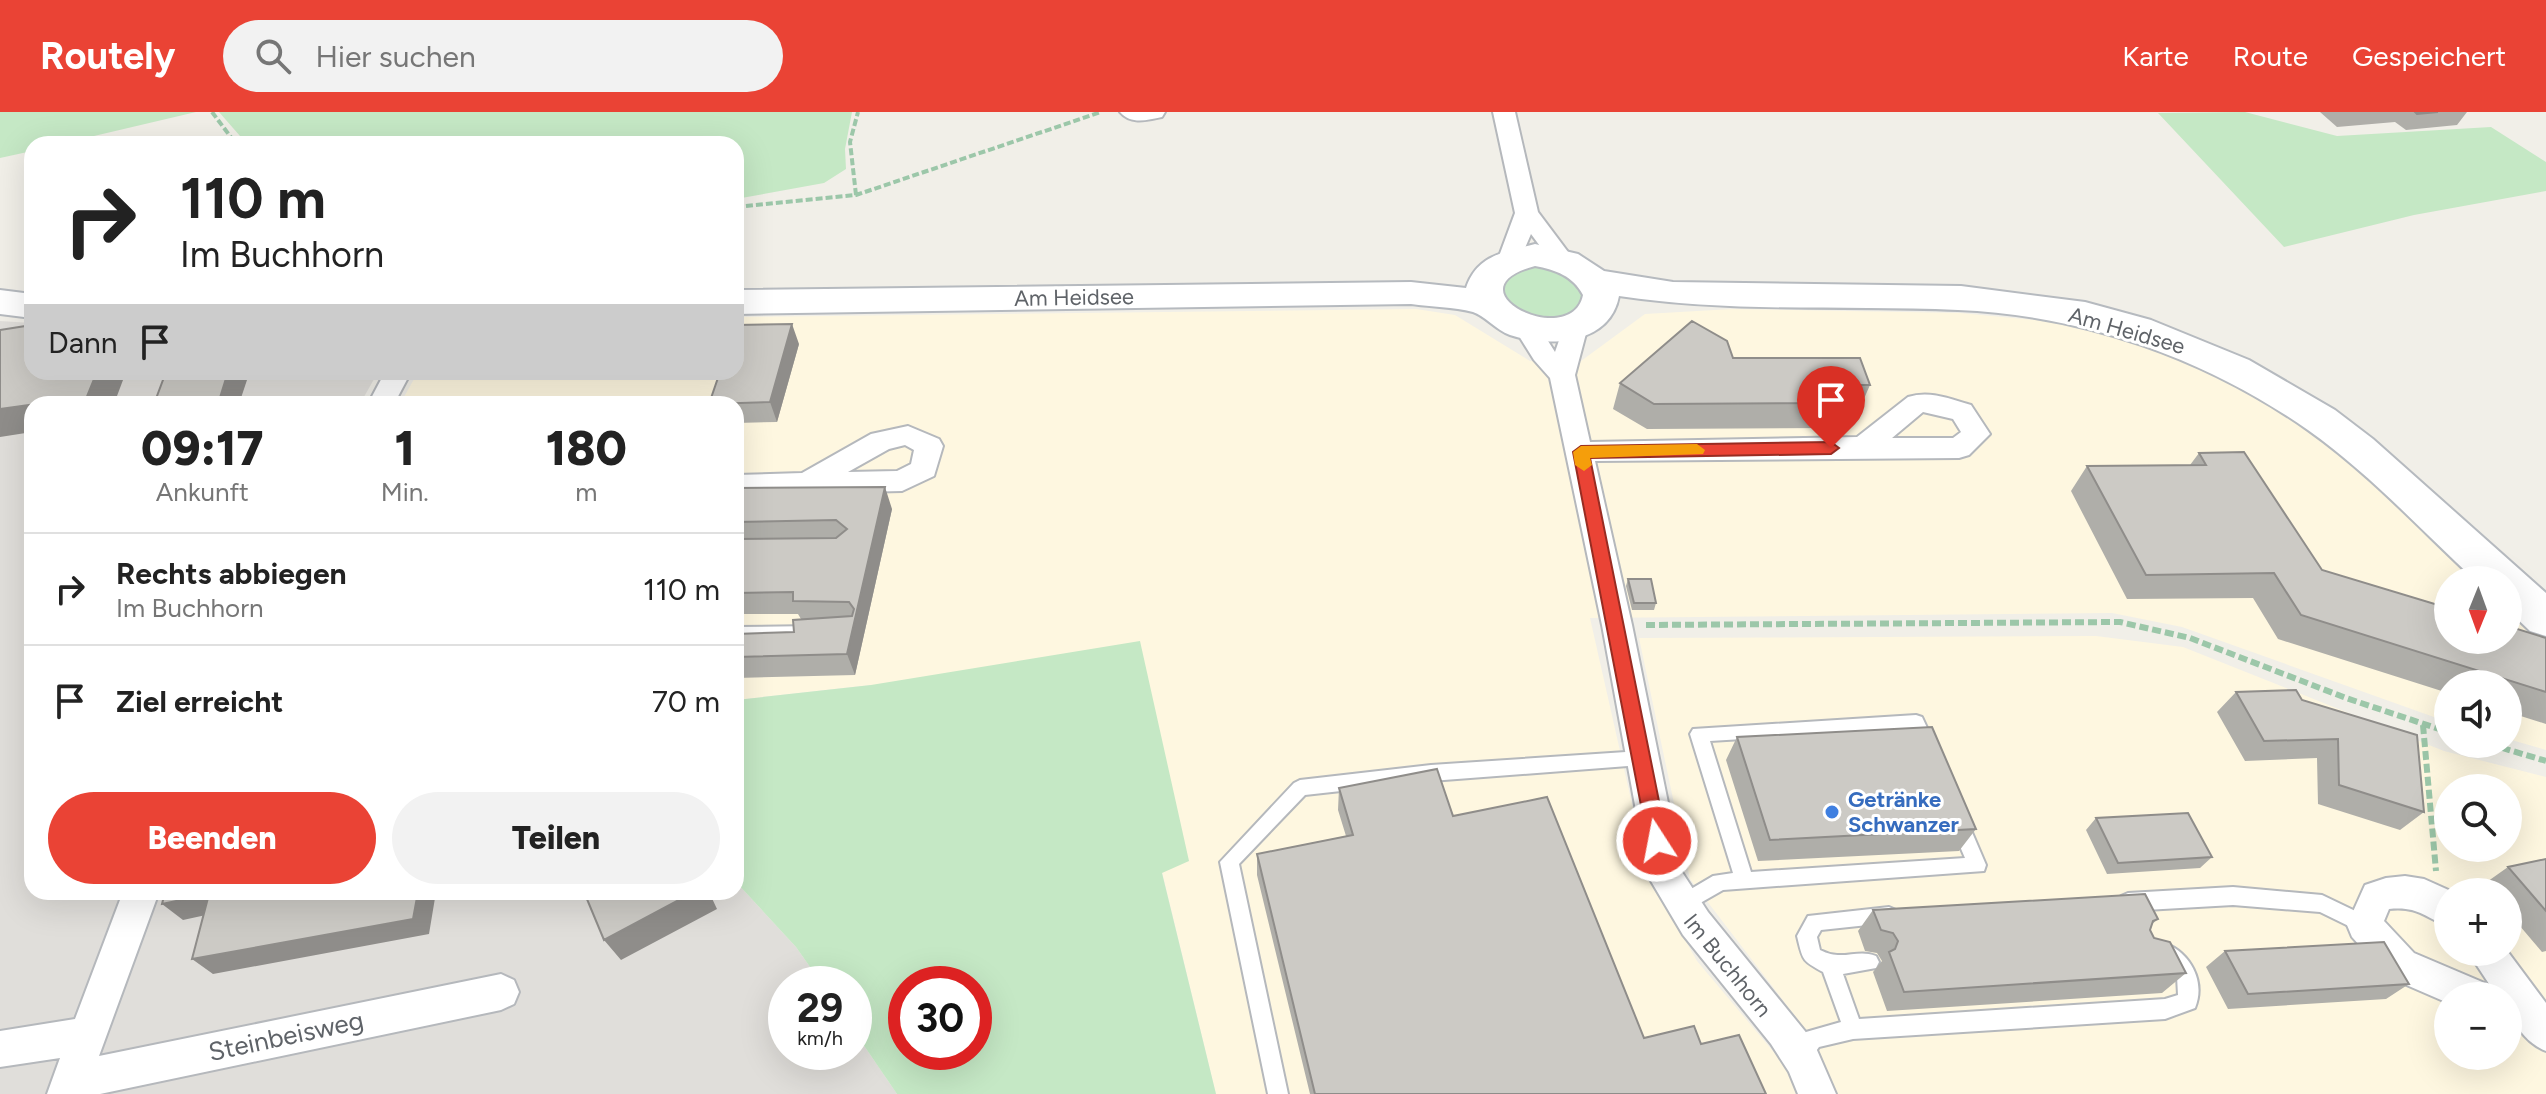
<!DOCTYPE html>
<html lang="de">
<head>
<meta charset="utf-8">
<style>
  body { margin:0; font-family:Figtree,sans-serif; background:#f2f2f2; color:#222; height:100vh; display:flex; flex-direction:column; font-size:30px; white-space:nowrap }
  * { box-sizing:border-box; margin:0 }
  p { font-size:26px; color:#767676 }
  .icon { flex:none; width:44px; height:44px; fill:none; stroke:currentColor; stroke-width:2; stroke-linecap:round; stroke-linejoin:round }
  .map { position:relative; flex:1; overflow:hidden }
  .panel { position:absolute; left:24px; top:284px; width:720px; height:504px; display:flex; flex-direction:column; background:#fff; border-radius:24px; box-shadow:0 8px 32px #0002 }
  .panel>* { flex:none }
  .top-card { position:absolute; left:24px; top:24px; width:720px; height:244px; border-radius:24px; box-shadow:0 8px 32px #0002; background:#fff; color:#222; overflow:hidden }
  .needle { width:52px; rotate:181deg }
  .tools { position:absolute; left:2434px; top:454px; display:grid; gap:16px }
  .tools a { display:grid; place-items:center; width:88px; height:88px; border-radius:50%; background:#fff; box-shadow:0 8px 32px #0002; font-size:40px }
  .speed { position:absolute; left:768px; top:854px; display:flex; gap:16px; font-size:40px; font-weight:700; text-align:center }
  .speed>* { display:grid; place-content:center; width:104px; height:104px; border-radius:50%; background:#fff; box-shadow:0 8px 32px #0002; line-height:1 }
  .speed small { font-size:20px; font-weight:400 }
  .speed .limit { border:12px solid #d22; background:#fff; color:#111 }
  .pin { position:absolute; display:grid; place-items:center; width:68px; height:68px; color:#fff; margin:-82px -34px; border-radius:50% 50% 50% 0; rotate:-45deg; box-shadow:0 0 8px #0007 }
  .pin .icon { rotate:45deg }
  .me { position:absolute; width:88px; margin:-44px; rotate:349deg; stroke-linejoin:round; filter:drop-shadow(0 0 6px #0008) }
  .turn { display:flex; align-items:center; gap:28px; height:168px; padding:0 24px; font-size:36px }
  .turn .icon { width:104px; height:104px; stroke-width:2.5 }
  .turn b { display:block; font-size:56px; line-height:68px }
  .then { display:flex; align-items:center; height:76px; padding:0 24px; background:#0003; gap:16px; font-size:30px }
  .eta { display:flex; justify-content:space-evenly; align-items:center; height:136px; text-align:center }
  .eta b { font-size:48px; font-weight:800; line-height:56px }
  .cta { display:flex; gap:16px; margin-top:auto; padding:16px 24px }
  .cta a { flex:1; height:92px; border-radius:48px; background:#ea4335; color:#fff; font-size:32px; font-weight:800; line-height:92px; text-align:center }
  .cta a+a { background:#f2f2f2; color:#222 }
  ul { padding:0; list-style:none }
  li { display:flex; align-items:center; gap:24px; height:112px; padding:0 24px; border-top:2px solid #e0e0e0 }
  li div { flex:1 }
  li b { display:block; font-size:30px }
  li em { font-style:normal }
  header { display:flex; align-items:center; gap:48px; box-sizing:border-box; height:112px; padding:0 40px; background:#ea4335; color:#fff }
  header strong { font-size:38px }
  nav { display:flex; gap:44px; margin-inline-start:auto; font-size:28px }
  .search { width:560px; height:72px; background:#f2f2f2; display:flex; align-items:center; gap:20px; box-sizing:border-box; padding:0 28px; border-radius:44px; color:#767676; font-size:30px }
  .map>svg:first-child { display:block }
  .commercial { fill:#fef7e0; fill-rule:evenodd }
  .industrial { fill:#e0deda }
  .green { fill:#c5e8c5; fill-rule:evenodd }
  .lines { fill:none; stroke-linecap:round; stroke-linejoin:round }
  .service-casing { stroke:#b5b8bc; stroke-width:4 }
  .minor-casing { stroke:#b5b8bc; stroke-width:4 }
  .secondary-casing { stroke:#b6babf; stroke-width:4 }
  .path-far1 { stroke:#9cc7a9; stroke-width:4; stroke-dasharray:7 3; stroke-linecap:butt }
  .path { stroke:#9cc7a9; stroke-width:6; stroke-dasharray:9 4; stroke-linecap:butt }
  .service { fill:#fff; fill-rule:evenodd }
  .minor { fill:#fff; fill-rule:evenodd }
  .secondary { fill:#fff; fill-rule:evenodd }
  .wall { fill:#afaea9 }
  .shaded-wall { fill:#8f8d8a }
  .building { fill:#cccac5; stroke:#8f8d8a; stroke-width:2 }
  .route { fill:#ea4335; stroke:#982c22; stroke-width:2 }
  .slow { fill:#f59e0b }
  .shop-dot { fill:#3f7fe0; stroke:#fff; stroke-width:3 }
  .labels { text-anchor:middle; stroke-width:6; stroke-linejoin:round; paint-order:stroke }
  .street-label { font-size:22px; fill:#5f6368; stroke:#fff }
  .shop-label { font-size:22px; font-weight:bold; fill:#366cbe; stroke:#fff; text-anchor:start }
  .near-street-label { font-size:26px; fill:#5f6368; stroke:#fff }
</style>
</head>
<body>
<header>
<strong>Routely</strong>
<div class="search"><svg class="icon" aria-label="search" viewBox="0 0 24 24"><circle cx="10" cy="10" r="6"/><path d="M15 15l6 6"/></svg>Hier suchen</div>
<nav><a>Karte</a><a>Route</a><a>Gespeichert</a></nav>
</header>
<div class="map">
<svg width="2546" height="982" viewBox="0 0 2546 982">
  <rect width="100%" height="100%" fill="#f1efe8"/>
  <!-- commercial -->
  <path class="commercial" d="M1416,197l39,6 75,46h51l64,-47 87,-5 228,4 86,8 77,18 66,24 80,42 48,33 47,38 113,104h-29v60h60v-31l38,34v107l-38,-11v-55h-60v38l-266,-95 -70,-14 -522,5 58,257 49,86 91,108 10,25h-582l-54,-222 27,-12 -318,-175 -135,15v-296h-336l18,-32h318v-55z
    M2096,524l87,11 261,104 102,26v317h-710l-34,-69 -112,-146 -51,-241zM2448,676h60v60h-60zM2448,780h60v60h-60zM2448,884h60v60h-60z"/>
  <!-- industrial -->
  <path class="industrial" d="M0,209l32,2v49h346l-18,32h-328v488h704v-10l60,65 26,37h-36v68h68v-21l43,63h-897z"/>
  <!-- green -->
  <path class="green" d="M0,0h196l-136,32h-28v7l-32,7z
    M219,0h633l-7,37 1,20 -22,14 -88,16v-55h-489z
    M2245,0l92,24 154,-9 55,35v29l-132,24 -130,32 -126,-134z
    M1532,153l38,7 16,24c-21,35 -58,25 -84,-1l2,-16z
    M1140,529l49,220 -27,12 54,221h-319l-43,-63v-47h-32l-26,-37 -60,-65v-182l135,-15zM906,872h68v68h-68z"/>
  <g class="lines">
    <!-- service casing -->
    <g class="service-casing">
      <path id="service" d="M814,514l6,1 2,5 -2,5 -6,1 -78,1v-12z
        M1916,603l6,2 14,30 -3,5 -6,2 -6,-2 -10,-23 -201,12 41,131 214,-14 -15,-35 3,-6 6,-2 6,2 3,6 18,42 -2,6 -261,19 -42,24 -7,-3 -2,-6 2,-6 39,-23 20,-3 -43,-139 3,-5z
        M1641,639l6,2 3,5 -3,5 -6,2 -210,16 -126,14 -66,69 49,230h-20l-48,-232 74,-79 6,-3 131,-15z
        M2233,775l89,8 50,24 2,6 -2,6 -7,3 -45,-22 -87,-7 -105,6 -7,-3 -2,-6 2,-6 7,-3z
        M1889,795l7,3 2,6 -2,6 -75,8 -4,7 3,13c23,12 36,-2 56,6l3,6 -3,6 -33,6 16,45 306,-20 13,-4 -1,-19 -19,-18 -3,-6 3,-6 7,-3c25,10 41,38 30,65l-30,11 -312,20 -34,8 -11,15 -7,3 -7,-3 -3,-7 15,-23 35,-10 -18,-50c-22,-12 -20,-12 -26,-36l11,-20z"/>
    </g>
    <!-- minor casing -->
    <g class="minor-casing">
      <path id="minor" d="M1120,0h45l-3,5c-15,3 -31,8 -42,-5z
        M1493,0h22l23,100 36,48 -4,5h-16l-23,-31 -13,30h-16l-4,-5 17,-46z
        M1575,206l9,2 4,6 -13,49 15,67 267,-5 51,-40c22,-7 42,2 63,8l19,29 -21,21 -10,3 -364,3 37,164 50,247 26,40 105,129 23,53h-38l-9,-22 -18,-28 -88,-109 -35,-59 -46,-251 -52,-247 -16,-18 -20,-32 4,-6 9,-2 9,2 19,30 11,-32zM1923,300l30,7 8,13 -8,6h-61z
        M385,260h26l-17,32h-26z
        M908,314l31,13 4,7 -9,30 -32,15 -166,4v-20l66,-2 69,-39zM905,333l9,5 -3,14 -14,7 -49,1 41,-23z
        M2405,764l19,3 29,13h-5v34c-24,-9 -30,-20 -59,-17l-5,12 30,32 73,31 5,12h-44v7l-60,-26 -36,-40 -5,-12 18,-40 21,-7z
        M123,780h36l-60,164 402,-82 13,6 5,12 -5,12 -13,6 -401,84h-53l13,-36 -60,9v-36l75,-12z
        M2468,840h40l38,51v48c-21,-8 -38,-32 -38,-55h-11z"/>
    </g>
    <!-- secondary casing -->
    <g class="secondary-casing">
      <path id="secondary" d="M1535,132l43,10 26,17 69,11 288,4 124,16 66,18 98,40 86,50 38,29 173,154v43l-16,-5 -22,-21v-30h-33c-54,-50 -106,-107 -167,-150 -103,-72 -225,-115 -350,-120 -113,-5 -227,3 -339,-14 -9,49 -71,52 -109,39 -14,-5 -26,-20 -37,-23 -19,-5 -42,-5 -62,-8l-675,10v-24l675,-8 55,6c11,-33 38,-36 69,-44zM1535,154c21,4 38,10 48,29 -11,56 -138,-5 -48,-29z
        M0,178l32,4v24l-32,-4z"/>
    </g>
    <!-- path-far1 -->
    <path class="path-far1" d="M212,0l24,32
      M856,83l-6,-53 8,-30
      M736,95l120,-12 245,-83"/>
    <!-- path -->
    <path class="path" d="M1646,513l474,-3 70,16 156,60 102,34
      M2423,613l13,146
      M2489,632l57,17"/>
    <!-- service -->
    <use href="#service" class="service"/>
    <!-- minor -->
    <use href="#minor" class="minor"/>
    <!-- secondary -->
    <use href="#secondary" class="secondary"/>
  </g>
  <!-- wall -->
  <path class="wall" d="M2320,0h147l-10,13 -51,5 -11,-8 -58,5z
    M799,232l-22,78 -41,1v-19h-27z
    M1733,246l137,27 -11,25h-18l-8,18 -186,1 -34,-20 7,-26z
    M2199,341l123,117 224,68v86l-38,-12v-28h-60v9l-170,-54 -25,-41 -126,1 -56,-108 16,-25 103,-1z
    M736,376l156,21 -37,166 -119,3v-44l58,-2 7,-13 -3,-5h-62z
    M1628,467l28,24 -2,7h-22l-6,-24z
    M2236,580l66,8 122,112 -24,18 -82,-26 -1,-46 -72,3 -28,-49z
    M1737,625l239,92 -17,22 -201,10 -32,-101z
    M1339,676l114,28 191,222 57,6 65,50h-456l-53,-219v-21l89,-18 -8,-26z
    M2096,706l116,39 -12,11 -93,6 -21,-44z
    M2546,747v92l-4,1 -34,-40v-20h-17l-7,-8 24,-17z
    M1873,798l285,9 -7,6 -1,5 4,8 32,35 -24,20 -275,18 -14,-39 9,-11 -5,-8 -12,-2 -7,-20z
    M2225,839l184,33 -23,15 -158,10 -22,-42z"/>
  <!-- shaded-wall -->
  <path class="shaded-wall" d="M792,212l7,20 -22,78 -7,-20z
    M97,260h29l-12,32h-30z
    M228,260h12l7,8 -8,24h-21z
    M32,292v28l-32,5v-28z
    M885,375l7,22 -37,166 -8,-21z
    M418,780h18l-7,42 -216,40 -21,-15z
    M547,780h20l-14,7z
    M694,780h15l8,17 -96,51 -17,-20z
    M209,782l20,16 -46,10 -21,-16z"/>
  <!-- building -->
  <path class="building" d="M2415,0h23l-21,2z
    M1692,209l35,20 6,17h127l10,27h-33l7,18 -190,1 -34,-21z
    M792,212l-22,78 -61,2 11,-32h16v-47z
    M32,213v47h65l-13,32h-41l1,-1 -44,6v-79z
    M166,260h62l-10,32h-64z
    M32,318v11l-5,1z
    M2244,340l78,118 126,38v32h60v-14l38,12v54l-245,-77 -27,-42 -128,2 -59,-109 119,-1 -7,-12z
    M885,375l-38,167 -111,3v-23l58,-2 -1,-12 59,-4 2,-7 -5,-7 -56,-1v-9l-57,1v-54l100,-1 11,-9 -11,-9 -100,2v-34z
    M1628,467h23l5,24h-22z
    M2296,578l6,10 115,35 7,77 -85,-27 -1,-46 -74,2 -28,-49z
    M1932,615l44,102 -206,11 -33,-103z
    M1437,657l16,47 94,-19 97,241 50,-12 7,18 38,-9 27,59h-451l-58,-240 96,-19 -14,-47z
    M2188,701l24,44 -94,6 -22,-45z
    M2546,747v52l-38,-44z
    M165,780h253l-5,27 -221,40 17,-65 -47,10z
    M584,780h110l-90,48z
    M2145,782l13,25 -5,2 -3,9 4,8 16,4 16,31 -282,19 -15,-40 6,-3 3,-8 -5,-8 -12,-3 -8,-20z
    M2384,830l25,42 -161,10 -23,-43z"/>
  <!-- route -->
  <path class="route" d="M1831,330l8,6 -8,6 -241,4 77,383 -3,6 -7,3 -8,-3 -76,-395 8,-6z"/>
  <!-- slow -->
  <path class="slow" d="M1697,332l8,6 -2,4 -113,4 2,7 -8,6 -9,-6 -2,-13 8,-6z"/>
  <!-- markers -->
  <circle class="shop-dot" cx="1832" cy="700" r="8"/>
  <g class="labels">
    <!-- street labels -->
    <g class="street-label">
      <text transform="translate(1074 185) rotate(-1)" y="8">Am Heidsee</text>
      <text transform="translate(2127 218) rotate(16)" y="8">Am Heidsee</text>
      <text transform="translate(1728 853) rotate(51)" y="8">Im Buchhorn</text>
    </g>
    <!-- shop labels -->
    <g class="shop-label">
      <text x="1848" y="695">Getränke<tspan x="1848" dy="25">Schwanzer</tspan></text>
    </g>
    <!-- near-street labels -->
    <g class="near-street-label">
      <text transform="translate(286 924) rotate(-12)" y="9">Steinbeisweg</text>
    </g>
  </g>
</svg>
<div class="tools">
<a><svg class="needle" viewBox="-14 -14 28 28"><path d="M0-13l5 13h-10z" fill="#e53935"/><path d="M0 13l5-13h-10z" fill="#767676"/></svg></a>
<a><svg class="icon" aria-label="sound" viewBox="0 0 24 24"><path d="M4 9h4l5-4v14l-5-4H4zM17 9q2 3 0 6"/></svg></a>
<a><svg class="icon" aria-label="search" viewBox="0 0 24 24"><circle cx="10" cy="10" r="6"/><path d="M15 15l6 6"/></svg></a>
<a>+</a>
<a>−</a>
</div>
<div class="speed"><div>29<small>km/h</small></div><div class="limit">30</div></div>
<div class="pin" style="left:1831px;top:336px;background:#d93025"><svg class="icon" aria-label="arrive" viewBox="0 0 24 24"><path d="M6 21V4h12l-3 4 3 4H6"/></svg></div>
<svg class="me" style="left:1657px;top:729px" viewBox="-20 -20 40 40"><circle r="17" fill="#ea4335" stroke="#fff" stroke-width="3"/><path d="M0-11L8 9 0 5-8 9z" fill="#fff"/></svg>
<div class="top-card">
<div class="turn"><svg class="icon" aria-label="right" viewBox="0 0 24 24"><path d="M7 20v-9h11M14 6l5 5-5 5"/></svg><div><b>110 m</b>Im Buchhorn</div></div>
<div class="then">Dann<svg class="icon" aria-label="arrive" viewBox="0 0 24 24"><path d="M6 21V4h12l-3 4 3 4H6"/></svg></div>
</div>
<section class="panel">
<div class="eta">
<div><b>09:17</b><p>Ankunft</p></div>
<div><b>1</b><p>Min.</p></div>
<div><b>180</b><p>m</p></div>
</div>
<ul>
<li><svg class="icon" aria-label="right" viewBox="0 0 24 24"><path d="M7 20v-9h11M14 6l5 5-5 5"/></svg><div><b>Rechts abbiegen</b><p>Im Buchhorn</p></div><em>110 m</em></li>
<li><svg class="icon" aria-label="arrive" viewBox="0 0 24 24"><path d="M6 21V4h12l-3 4 3 4H6"/></svg><div><b>Ziel erreicht</b></div><em>70 m</em></li>
</ul>
<div class="cta"><a>Beenden</a><a>Teilen</a></div>
</section>
</div>
</body>
</html>
